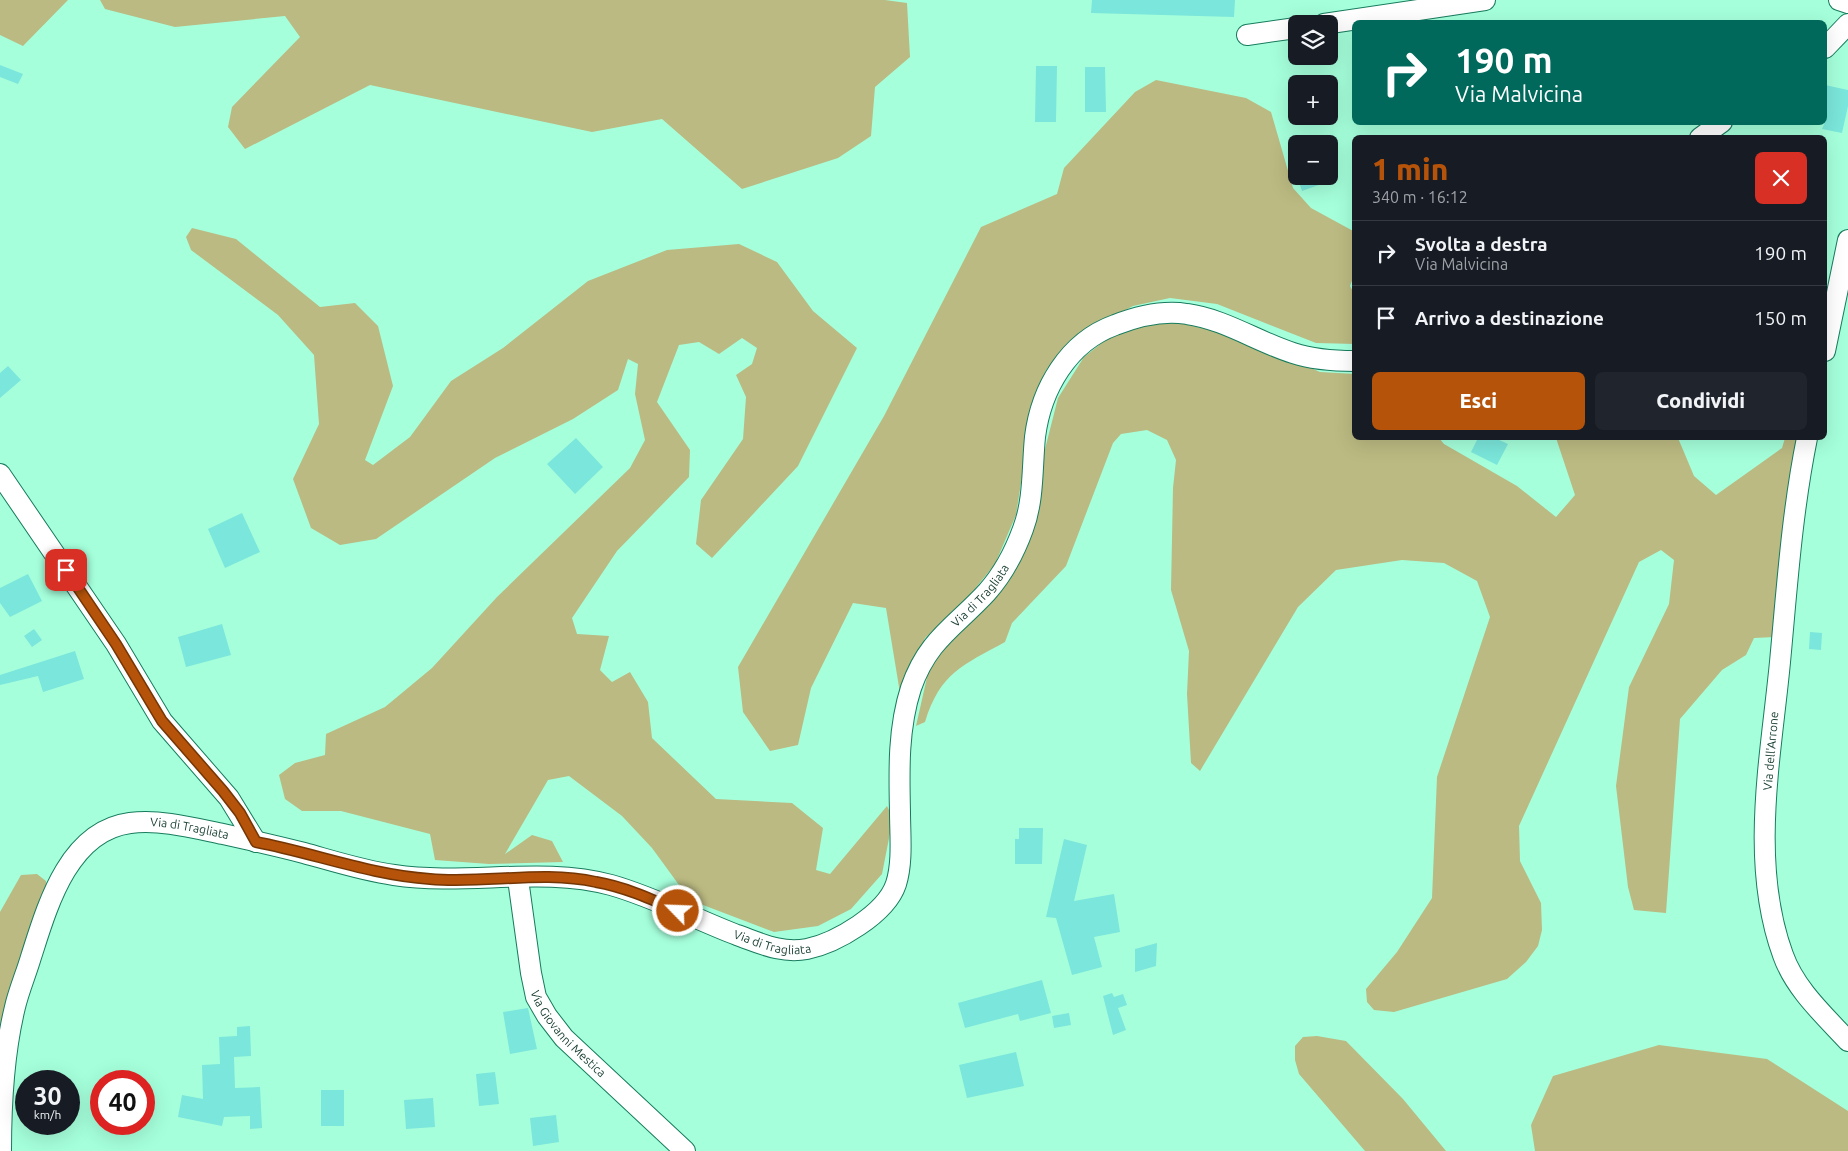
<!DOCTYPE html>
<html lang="it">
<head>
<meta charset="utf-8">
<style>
  body { margin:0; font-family:Ubuntu,sans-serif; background:#20242c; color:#f1f3f6; height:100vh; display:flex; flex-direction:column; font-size:19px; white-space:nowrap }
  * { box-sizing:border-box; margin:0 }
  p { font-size:16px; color:#9ea1a6 }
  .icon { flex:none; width:28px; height:28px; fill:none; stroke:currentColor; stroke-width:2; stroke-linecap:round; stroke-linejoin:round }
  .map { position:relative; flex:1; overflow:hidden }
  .drawer { position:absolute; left:1352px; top:135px; width:475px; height:305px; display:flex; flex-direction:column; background:#171b24; border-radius:8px; box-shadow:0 5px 20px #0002 }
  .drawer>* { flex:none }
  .hud { position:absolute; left:1352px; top:20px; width:475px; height:105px; border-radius:8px; box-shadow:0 5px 20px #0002; background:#00695c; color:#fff; overflow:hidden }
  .tools { position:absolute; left:1288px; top:15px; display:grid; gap:10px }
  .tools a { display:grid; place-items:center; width:50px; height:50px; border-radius:8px; background:#171b24; box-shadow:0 5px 20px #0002; font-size:25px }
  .speed { position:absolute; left:15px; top:1070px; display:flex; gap:10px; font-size:25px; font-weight:700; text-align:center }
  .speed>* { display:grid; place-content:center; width:65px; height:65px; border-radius:50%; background:#171b24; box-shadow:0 5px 20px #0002; line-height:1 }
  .speed small { font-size:12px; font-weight:400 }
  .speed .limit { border:8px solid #d22; background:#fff; color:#111 }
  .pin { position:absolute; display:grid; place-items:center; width:42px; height:42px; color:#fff; margin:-21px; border-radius:10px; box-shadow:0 2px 8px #0006 }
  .me { position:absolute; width:55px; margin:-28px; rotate:294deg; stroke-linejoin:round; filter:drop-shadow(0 0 4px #0008) }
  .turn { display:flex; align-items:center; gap:18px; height:105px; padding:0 20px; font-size:22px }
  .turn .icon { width:65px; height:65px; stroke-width:2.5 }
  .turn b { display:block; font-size:35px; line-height:42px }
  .round { display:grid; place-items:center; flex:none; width:52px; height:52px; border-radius:8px; background:#20242c }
  .summary { display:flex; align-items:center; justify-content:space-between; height:85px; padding:0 20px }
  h1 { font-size:30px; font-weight:800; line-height:38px; color:#b45309 }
  .action { display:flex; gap:10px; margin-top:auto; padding:10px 20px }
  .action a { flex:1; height:58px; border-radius:8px; background:#b45309; color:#fff; font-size:20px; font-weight:800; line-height:58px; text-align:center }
  .action a+a { background:#20242c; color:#f1f3f6 }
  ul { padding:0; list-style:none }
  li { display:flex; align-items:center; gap:15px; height:65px; padding:0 20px; border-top:1px solid #363941 }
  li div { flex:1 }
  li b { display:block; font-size:19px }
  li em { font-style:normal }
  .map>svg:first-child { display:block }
  .green { fill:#bbba82 }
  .building { fill:#7be6db }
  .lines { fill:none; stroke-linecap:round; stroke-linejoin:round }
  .minor-casing { stroke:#177c5e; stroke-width:22 }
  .minor { stroke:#fff; stroke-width:20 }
  .route-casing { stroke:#753606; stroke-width:12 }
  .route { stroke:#b45309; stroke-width:9 }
  .labels { text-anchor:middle; stroke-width:4; stroke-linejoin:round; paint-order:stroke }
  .street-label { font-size:12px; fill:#163c2e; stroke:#fff }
</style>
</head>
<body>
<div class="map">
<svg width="1848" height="1151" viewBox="0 0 1848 1151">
  <rect width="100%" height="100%" fill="#a5ffdb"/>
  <!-- green -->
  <path class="green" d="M0,0h68l-45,46 -23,-11z
    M100,0h785l22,3 3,54 -35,30 -4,49 -33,22 -96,31 -80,-70 -70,13 -222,-47 -125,64 -17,-22 4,-20 68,-70 -15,-21 -110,11 -70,-18z
    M1156,80l90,18 25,14 22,76 18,20 44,24v41l-5,13 5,9v49l-39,-1 -99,-39 -47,-6 -37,8 -60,32 -27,32 -13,36 -17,109 -21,49 -34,42 -36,32 -25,55 -14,-85 -33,-5 -42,85 -13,57 -28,6 -27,-39 -5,-45 146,-251 97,-189 76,-33 7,-26 71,-76z
    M192,228l44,11 84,68 35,-4 23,23 15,60 -28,74 8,5 37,-28 41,-56 52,-33 85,-67 79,-31 72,-6 38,18 36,49 44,37 -59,118 -86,92 -16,-14 5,-44 42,-61 3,-42 -10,-22 16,-11 5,-16 -15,-10 -23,16 -20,-12 -20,3 -22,57 33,48 -1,27 -72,74 -45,67 5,16 32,2 -9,34 12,12 18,-10 18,30 4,36 64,61 76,4 31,25 -7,42 14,4 57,-68 6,12 -11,56 -31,35 -33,17 -44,6 -84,-32 -38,-52 -30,-32 -53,-40 -21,4 -43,74 27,-19 20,6 11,21 -74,2 -54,-4 -5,-26 -89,-23h-39l-17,-12 -6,-24 16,-12 30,-8 1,-21 59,-27 47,-39 65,-71 133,-129 15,-28 -10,-46 3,-30 -10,-5 -10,31 -45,29 -78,39 -119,81 -36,6 -29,-17 -18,-49 26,-55 -5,-69 -36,-40 -87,-65 -5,-13z
    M1164,319l78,19 78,34 35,2v64h84l5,6 73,42 39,31 19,-22 -19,-57h122l16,38 22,19 66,-47 3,-10h21l-31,199 -21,1 -8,17 -24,15 -42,49 -14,194 -32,-3 -6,-23 -12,-101 13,-99 40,-83 5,-44 -13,-10 -22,12 -120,264 1,35 21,42 1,27 -4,16 -12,16 -19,17 -113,33 -20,-2 -7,-8 -1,-13 31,-37 35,-54 5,-121 53,-160 -13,-36 -33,-18 -42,-3 -66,10 -38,37 -98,164 -9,-8 -4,-69 2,-43 -18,-61 2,-102 3,-28 -9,-20 -20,-10 -26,4 -8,9 -47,123 -54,57 -7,19c-42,23 -65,31 -80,80l-9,4 14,-62 19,-26 49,-44 30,-54 16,-87 14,-55 26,-41 28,-22z
    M37,874l9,7 1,10 -47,159v-138l21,-37z
    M1317,1036l29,5 57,58 43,52h-81l-66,-77 -4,-14v-14l8,-9z
    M1659,1045l108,14 81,52v40h-313l-4,-26 22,-49z"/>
  <!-- building -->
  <path class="building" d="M1092,0h143l-1,17 -143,-4z
    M0,65l23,9 -5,10 -18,-7z
    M1036,66h21l-1,56h-21z
    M1085,67h20l1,45h-21z
    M1825,85l23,5v16l-6,27 -20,-4 3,-7z
    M1297,176h41v2l-36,13z
    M8,366l13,14 -21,18v-25z
    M576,438l27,29 -28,27 -28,-30z
    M1478,438h17l13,6 -11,21 -26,-13z
    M242,513l18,39 -35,16 -17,-39z
    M28,574l14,27 -32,16 -10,-14v-15z
    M222,624l9,31 -45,12 -8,-30z
    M34,629l8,11 -10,7 -8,-11z
    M1810,632l12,1 -1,17 -12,-1z
    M75,651l9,28 -41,13 -5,-16 -38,9v-10z
    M1019,828h24l-1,36h-27v-25h4z
    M1064,839l23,6 -13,56 40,-7 6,38 -26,5 8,30 -30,8 -16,-57 -10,-1z
    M1157,943l-1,23 -21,6v-23z
    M1042,980l9,33 -31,8 -2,-7 -53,14 -7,-25z
    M1112,993l2,4 9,-3 4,11 -9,3 8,22 -13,5 -10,-39z
    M528,1008l9,41 -27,5 -7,-42z
    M1069,1013l2,12 -17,3 -2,-12z
    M250,1026l1,30 -17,1 1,31 25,-1 2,41 -12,1v-13l-26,1 -2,9 -44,-9 4,-22 21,4 -1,-34 18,-1 -1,-27 18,-1v-9z
    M1016,1052l8,34 -57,12 -8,-33z
    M495,1072l4,32 -20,2 -3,-32z
    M321,1090h23v36h-23z
    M433,1098l2,29 -29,2 -2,-29z
    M556,1115l3,27 -26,4 -3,-28z"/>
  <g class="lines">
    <!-- minor casing -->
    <g class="minor-casing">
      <g id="minor">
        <path d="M1839,0l9,3"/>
        <path d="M1324,24l161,-24"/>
        <path d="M1247,35l49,-7"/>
        <path d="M1825,48l23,-24"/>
        <path d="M1700,138l22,-16"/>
        <path d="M1825,351l23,-111"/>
        <path d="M1807,438c-15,74 -20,149 -27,224 -9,95 -31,200 3,293 12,34 41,60 65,86"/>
        <path d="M0,474l116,170 46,77 67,77 27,44"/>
        <path id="s1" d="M518,879l13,94 5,24 11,19 17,22 121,113"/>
        <path id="s2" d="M1,1151c0,-47 3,-99 14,-144 4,-17 11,-33 16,-50 16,-50 37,-126 99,-134 30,-4 64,5 93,11 27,6 54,12 81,19 29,8 60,18 90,22 72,11 148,-9 217,10 43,12 84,34 126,50 23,8 44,19 70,14 29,-6 79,-35 89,-65 7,-22 4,-50 4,-72 -1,-42 -2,-84 11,-124 17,-49 44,-61 76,-96 16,-18 28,-41 36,-63 11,-29 9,-62 12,-92 6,-48 33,-95 80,-112 23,-9 48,-15 72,-11 37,5 71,28 106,39 21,7 41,8 62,8"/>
      </g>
    </g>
    <!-- minor -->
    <use href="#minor" class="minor"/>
  </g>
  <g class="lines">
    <!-- route casing -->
    <g class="route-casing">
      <path id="route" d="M66,570l50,74 46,77 61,70 17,22 16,29c58,11 114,33 174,37 55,5 112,-9 166,3 29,5 55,17 82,29"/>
    </g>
    <!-- route -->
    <use href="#route" class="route"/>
  </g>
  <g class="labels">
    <!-- street labels -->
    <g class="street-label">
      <text dy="4" stroke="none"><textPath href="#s2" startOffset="1498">Via di Tragliata</textPath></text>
      <text transform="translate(1771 751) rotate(-85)" y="4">Via dell'Arrone</text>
      <text dy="4" stroke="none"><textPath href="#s2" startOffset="434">Via di Tragliata</textPath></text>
      <text dy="4" stroke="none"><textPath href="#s2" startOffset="1034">Via di Tragliata</textPath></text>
      <text dy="4" stroke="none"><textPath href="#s1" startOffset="168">Via Giovanni Mestica</textPath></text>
    </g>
  </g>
</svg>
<div class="tools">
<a><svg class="icon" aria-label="layers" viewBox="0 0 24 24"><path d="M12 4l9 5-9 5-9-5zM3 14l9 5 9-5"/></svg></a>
<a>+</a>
<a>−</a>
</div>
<div class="speed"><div>30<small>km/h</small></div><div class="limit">40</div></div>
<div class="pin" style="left:66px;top:570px;background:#d93025"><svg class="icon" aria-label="arrive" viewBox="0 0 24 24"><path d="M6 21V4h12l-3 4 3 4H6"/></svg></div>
<svg class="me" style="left:678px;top:911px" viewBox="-20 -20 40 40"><circle r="17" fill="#b45309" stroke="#fff" stroke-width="3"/><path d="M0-11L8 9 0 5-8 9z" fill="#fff"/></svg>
<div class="hud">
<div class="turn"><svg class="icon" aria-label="right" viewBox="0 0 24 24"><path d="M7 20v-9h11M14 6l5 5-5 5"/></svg><div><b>190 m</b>Via Malvicina</div></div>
</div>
<section class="drawer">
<div class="summary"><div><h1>1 min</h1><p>340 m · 16:12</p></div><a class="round" style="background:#d93025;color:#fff"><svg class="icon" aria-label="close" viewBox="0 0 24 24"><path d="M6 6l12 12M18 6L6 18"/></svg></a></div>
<ul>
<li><svg class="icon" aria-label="right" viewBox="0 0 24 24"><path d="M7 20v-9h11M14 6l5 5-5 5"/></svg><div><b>Svolta a destra</b><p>Via Malvicina</p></div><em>190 m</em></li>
<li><svg class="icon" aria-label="arrive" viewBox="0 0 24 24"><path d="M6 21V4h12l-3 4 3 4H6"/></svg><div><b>Arrivo a destinazione</b></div><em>150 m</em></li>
</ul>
<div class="action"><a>Esci</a><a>Condividi</a></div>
</section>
</div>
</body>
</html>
